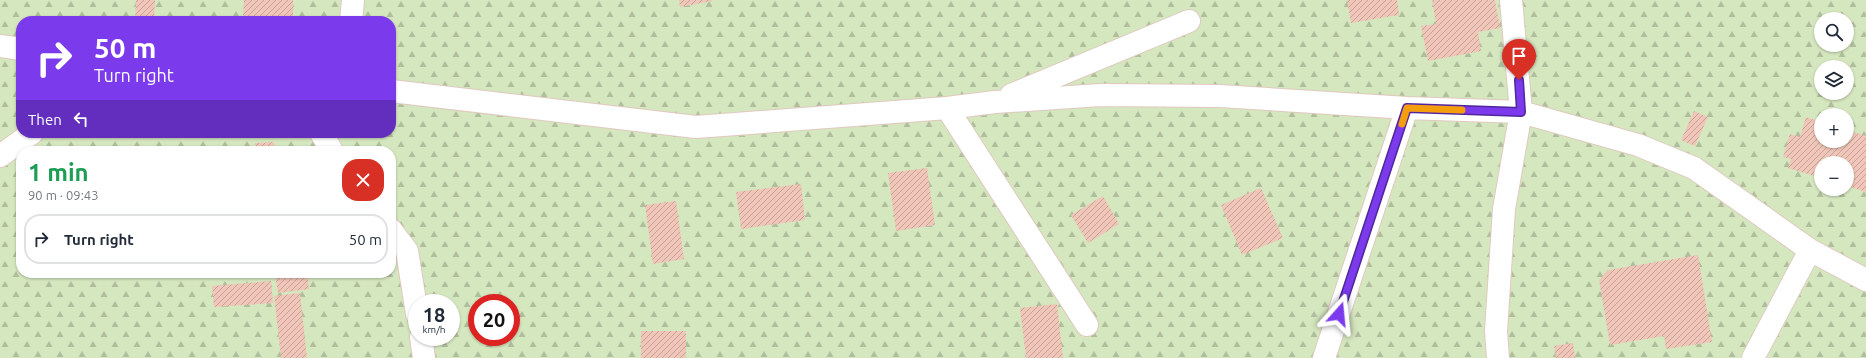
<!DOCTYPE html>
<html lang="en">
<head>
<meta charset="utf-8">
<style>
  body { margin:0; font-family:Ubuntu,sans-serif; background:#f6f6f7; color:#1f2937; height:100vh; display:flex; flex-direction:column; font-size:15px; white-space:nowrap }
  * { box-sizing:border-box; margin:0 }
  p { font-size:13px; color:#747a83 }
  .icon { flex:none; width:22px; height:22px; fill:none; stroke:currentColor; stroke-width:2; stroke-linecap:round; stroke-linejoin:round }
  .map { position:relative; flex:1; overflow:hidden }
  .details { position:absolute; left:16px; top:146px; width:380px; height:132px; display:flex; flex-direction:column; background:#fff; border-radius:16px; box-shadow:0 1px 3px #0004 }
  .details>* { flex:none }
  .banner { position:absolute; left:16px; top:16px; width:380px; height:122px; border-radius:16px; box-shadow:0 1px 3px #0004; background:#7c3aed; color:#fff; overflow:hidden }
  .buttons { position:absolute; left:1814px; top:12px; display:grid; gap:8px }
  .buttons a { display:grid; place-items:center; width:40px; height:40px; border-radius:50%; background:#fff; box-shadow:0 1px 3px #0004; font-size:20px }
  .speed { position:absolute; left:408px; top:294px; display:flex; gap:8px; font-size:20px; font-weight:700; text-align:center }
  .speed>* { display:grid; place-content:center; width:52px; height:52px; border-radius:50%; background:#fff; box-shadow:0 1px 3px #0004; line-height:1 }
  .speed small { font-size:10px; font-weight:400 }
  .speed .limit { border:6px solid #d22; background:#fff; color:#111 }
  .pin { position:absolute; display:grid; place-items:center; width:34px; height:34px; color:#fff; margin:-41px -17px; border-radius:50% 50% 50% 0; rotate:-45deg; box-shadow:0 0 4px #0007 }
  .pin .icon { rotate:45deg }
  .me { position:absolute; width:44px; margin:-22px; rotate:18deg; stroke-linejoin:round; filter:drop-shadow(0 0 3px #0008) }
  .turn { display:flex; align-items:center; gap:14px; height:84px; padding:0 12px; font-size:18px }
  .turn .icon { width:52px; height:52px; stroke-width:2.5 }
  .turn b { display:block; font-size:28px; line-height:34px }
  .then { display:flex; align-items:center; height:38px; padding:0 12px; background:#0003; gap:8px; font-size:15px }
  .round { display:grid; place-items:center; flex:none; width:42px; height:42px; border-radius:16px; background:#f6f6f7 }
  .overview { display:flex; align-items:center; justify-content:space-between; height:68px; padding:0 12px }
  h1 { font-size:24px; font-weight:600; line-height:30px; color:#1e9e55 }
  ul { padding:0; list-style:none }
  li { display:flex; align-items:center; gap:12px; height:50px; margin:0 8px 6px; padding:0 4px; border:2px solid #e0e1e3; border-radius:16px }
  li div { flex:1 }
  li b { display:block; font-size:15px }
  li em { font-style:normal }
  .map>svg:first-child { display:block }
  .forest { fill:url(#forest-firs); fill-rule:evenodd }
  .building { fill:url(#building-hatch) }
  .lines { fill:none; stroke-linecap:round; stroke-linejoin:round }
  .minor-casing { stroke:#e0c9bf; stroke-width:24 }
  .minor { stroke:#fff; stroke-width:22 }
  .route-casing { stroke:#51269a; stroke-width:10 }
  .route { stroke:#7c3aed; stroke-width:7 }
  .slow { stroke:#f59e0b; stroke-width:7 }
</style>
</head>
<body>
<div class="map">
<svg width="1866" height="358" viewBox="0 0 1866 358">
  <defs>
    <pattern id="forest-firs" width="22" height="20" patternUnits="userSpaceOnUse"><rect width="22" height="20" fill="#d5e7bf"/><path d="M5 1l3.5 6h-7zM16 11l3.5 6h-7z" fill="#b1be9d"/></pattern>
    <pattern id="building-hatch" width="6" height="6" patternUnits="userSpaceOnUse"><rect width="6" height="6" fill="#efc6b8"/><path d="M-1 1l2-2M0 6l6-6M5 7l2-2" fill="none" stroke="#c6a398"/></pattern>
  </defs>
  <rect width="100%" height="100%" fill="#fbecdf"/>
  <!-- forest -->
  <path class="forest" d="M0,0h1866v358h-1866zM1821,19h26v26h-26zM21,21h370v112h-370zM1821,67h26v26h-26zM1821,115h26v26h-26zM21,151h370v122h-370zM1821,163h26v26h-26zM417,303h34v34h-34zM477,303h34v34h-34z"/>
  <!-- building -->
  <path class="building" d="M136,0h19l-1,21h-19z
    M244,0h49v20l-50,-2z
    M679,0h33v1l-32,6z
    M1347,0h50l2,15 -48,8z
    M1432,0h63l5,28 -22,4 3,19 -53,10 -7,-35 15,-2z
    M1694,111l14,6 -13,29 -14,-6z
    M1806,117l15,5v19h26v-11l19,6v56l-19,-6v-23h-26v15l-33,-10 3,-9 -8,-2 7,-23 10,3z
    M274,142l1,9h-20v-8z
    M927,168l8,57 -39,6 -8,-58z
    M801,184l4,36 -64,9 -5,-37z
    M1261,188l22,50 -41,17 -21,-50z
    M1103,196l16,28 -31,19 -17,-28z
    M676,201l8,58 -31,5 -8,-59z
    M1698,255l14,87 -46,7 -2,-13 -54,9 -11,-65 9,-10z
    M275,273h32l2,16 -31,4z
    M271,281l2,22 -59,4 -2,-21z
    M300,293l7,65h-26l-7,-62z
    M1057,304l6,54h-37l-6,-50z
    M641,331h45v27h-45z
    M1573,343l2,15h-19l-2,-12z"/>
  <g class="lines">
    <!-- minor casing -->
    <g class="minor-casing">
      <path id="minor" d="M351,21l2,-21
        M0,46l21,3
        M391,91l305,36 251,-19 48,-6 106,-7 119,1 187,12 114,4 117,33 56,23 116,82 56,30
        M1011,95l178,-74
        M947,108l140,217
        M321,133l11,18
        M0,156l32,-23
        M391,230l16,21 10,63
        M421,337l3,21
        M1324,358l83,-250
        M1498,358l-2,-27 8,-122 17,-97 -10,-112
        M1753,358l57,-108"/>
    </g>
    <!-- minor -->
    <use href="#minor" class="minor"/>
  </g>
  <g class="lines">
    <!-- route casing -->
    <g class="route-casing">
      <path id="route" d="M1339,314l68,-206 114,4 -2,-32"/>
    </g>
    <!-- route -->
    <use href="#route" class="route"/>
    <!-- slow -->
    <path class="slow" d="M1402,124l5,-16 55,2"/>
  </g>
</svg>
<div class="buttons">
<a><svg class="icon" aria-label="search" viewBox="0 0 24 24"><circle cx="10" cy="10" r="6"/><path d="M15 15l6 6"/></svg></a>
<a><svg class="icon" aria-label="layers" viewBox="0 0 24 24"><path d="M12 4l9 5-9 5-9-5zM3 14l9 5 9-5"/></svg></a>
<a>+</a>
<a>−</a>
</div>
<div class="speed"><div>18<small>km/h</small></div><div class="limit">20</div></div>
<div class="pin" style="left:1519px;top:80px;background:#d93025"><svg class="icon" aria-label="arrive" viewBox="0 0 24 24"><path d="M6 21V4h12l-3 4 3 4H6"/></svg></div>
<svg class="me" style="left:1339px;top:314px" viewBox="-20 -20 40 40"><path d="M0-17L14 15 0 8-14 15z" fill="#7c3aed" stroke="#fff" stroke-width="4"/></svg>
<div class="banner">
<div class="turn"><svg class="icon" aria-label="right" viewBox="0 0 24 24"><path d="M7 20v-9h11M14 6l5 5-5 5"/></svg><div><b>50 m</b>Turn right</div></div>
<div class="then">Then<svg class="icon" aria-label="left" viewBox="0 0 24 24"><path d="M17 20v-9H6M10 6l-5 5 5 5"/></svg></div>
</div>
<section class="details">
<div class="overview"><div><h1>1 min</h1><p>90 m · 09:43</p></div><a class="round" style="background:#d93025;color:#fff"><svg class="icon" aria-label="close" viewBox="0 0 24 24"><path d="M6 6l12 12M18 6L6 18"/></svg></a></div>
<ul>
<li><svg class="icon" aria-label="right" viewBox="0 0 24 24"><path d="M7 20v-9h11M14 6l5 5-5 5"/></svg><div><b>Turn right</b></div><em>50 m</em></li>
</ul>
</section>
</div>
</body>
</html>
